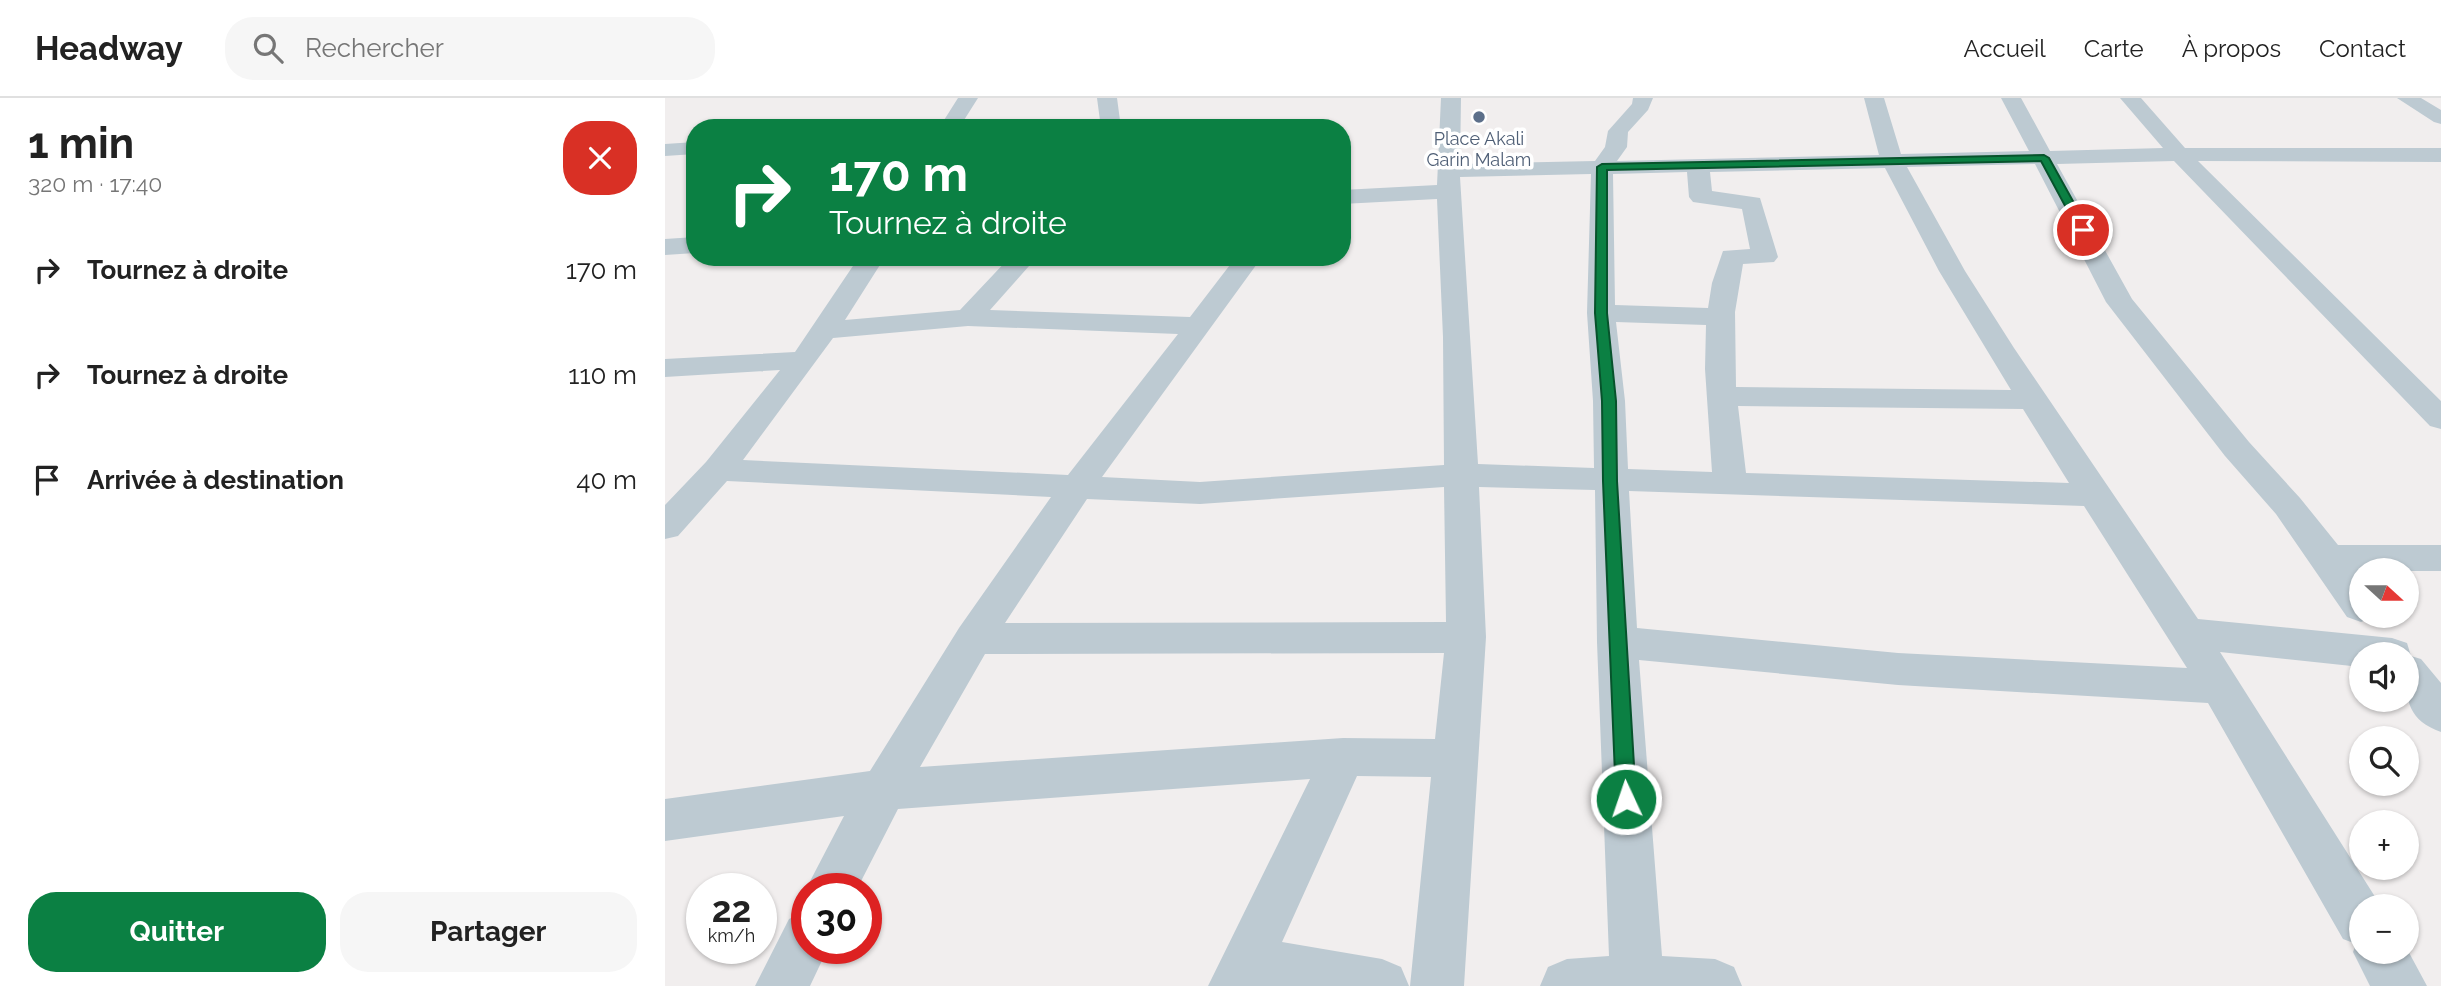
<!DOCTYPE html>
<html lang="fr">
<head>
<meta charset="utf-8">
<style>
  body { margin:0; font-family:Raleway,sans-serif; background:#f6f6f6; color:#222; height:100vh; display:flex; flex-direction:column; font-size:26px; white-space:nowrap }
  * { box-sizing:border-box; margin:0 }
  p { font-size:23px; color:#767676 }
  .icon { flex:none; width:38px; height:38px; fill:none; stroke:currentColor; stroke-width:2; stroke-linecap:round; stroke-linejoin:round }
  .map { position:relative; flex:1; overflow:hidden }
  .panel { display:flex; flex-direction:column; background:#fff; width:665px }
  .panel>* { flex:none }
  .hud { position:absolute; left:21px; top:21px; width:665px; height:147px; border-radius:28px; box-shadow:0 2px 5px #0004; background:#0b8043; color:#fff; overflow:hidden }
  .needle { width:46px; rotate:111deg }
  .fabs { position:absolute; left:1684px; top:460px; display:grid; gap:14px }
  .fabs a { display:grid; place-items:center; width:70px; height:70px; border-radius:50%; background:#fff; box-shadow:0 2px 5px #0004; font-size:35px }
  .speed { position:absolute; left:21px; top:775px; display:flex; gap:14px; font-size:35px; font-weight:700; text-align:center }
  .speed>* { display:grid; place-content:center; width:91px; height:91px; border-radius:50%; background:#fff; box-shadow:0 2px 5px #0004; line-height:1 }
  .speed small { font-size:18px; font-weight:400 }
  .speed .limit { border:10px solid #d22; background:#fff; color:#111 }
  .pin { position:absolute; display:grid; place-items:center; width:60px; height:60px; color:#fff; margin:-30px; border:4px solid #fff; border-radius:50%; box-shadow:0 2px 7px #0007 }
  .me { position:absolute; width:77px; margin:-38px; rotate:357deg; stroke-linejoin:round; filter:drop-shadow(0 0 5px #0008) }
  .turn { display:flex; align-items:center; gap:24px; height:147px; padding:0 28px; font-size:32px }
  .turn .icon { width:91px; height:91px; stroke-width:2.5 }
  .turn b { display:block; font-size:49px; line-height:60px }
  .round { display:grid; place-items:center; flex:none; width:74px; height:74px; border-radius:28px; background:#f6f6f6 }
  .headline { display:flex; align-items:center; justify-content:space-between; height:119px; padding:0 28px }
  h1 { font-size:42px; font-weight:700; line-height:52px }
  .action { display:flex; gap:14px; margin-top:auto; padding:14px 28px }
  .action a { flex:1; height:80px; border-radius:28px; background:#0b8043; color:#fff; font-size:28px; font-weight:700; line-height:80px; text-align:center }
  .action a+a { background:#f6f6f6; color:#222 }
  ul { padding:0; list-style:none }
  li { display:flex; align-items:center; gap:21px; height:105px; padding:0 28px }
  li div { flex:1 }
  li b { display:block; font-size:26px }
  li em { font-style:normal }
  header { display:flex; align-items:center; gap:42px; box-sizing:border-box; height:98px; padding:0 35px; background:#fff; border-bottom:2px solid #e0e0e0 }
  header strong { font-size:33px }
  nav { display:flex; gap:38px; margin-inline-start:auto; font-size:24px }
  .search { width:490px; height:63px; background:#f6f6f6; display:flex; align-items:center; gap:18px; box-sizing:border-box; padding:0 24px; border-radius:28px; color:#767676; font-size:26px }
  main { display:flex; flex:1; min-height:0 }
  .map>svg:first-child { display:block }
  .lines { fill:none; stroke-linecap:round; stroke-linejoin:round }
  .minor { fill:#bdcad2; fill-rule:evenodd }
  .route { fill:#0b8043; stroke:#07532c; stroke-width:2 }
  .service-dot { fill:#5c6f8a; stroke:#fff; stroke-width:2.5 }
  .labels { text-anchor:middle; stroke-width:7; stroke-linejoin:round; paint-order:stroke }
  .far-service-label { font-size:18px; fill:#4e5e75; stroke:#fff }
</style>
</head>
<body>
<header>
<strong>Headway</strong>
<div class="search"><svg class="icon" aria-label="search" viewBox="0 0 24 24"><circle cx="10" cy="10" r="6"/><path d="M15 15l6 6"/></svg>Rechercher</div>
<nav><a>Accueil</a><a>Carte</a><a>À propos</a><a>Contact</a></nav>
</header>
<main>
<section class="panel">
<div class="headline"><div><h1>1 min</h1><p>320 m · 17:40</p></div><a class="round" style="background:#d93025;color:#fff"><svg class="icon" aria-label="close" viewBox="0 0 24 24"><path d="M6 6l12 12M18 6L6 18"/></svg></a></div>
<ul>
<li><svg class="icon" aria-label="right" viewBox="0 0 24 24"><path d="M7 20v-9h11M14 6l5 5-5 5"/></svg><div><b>Tournez à droite</b></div><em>170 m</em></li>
<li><svg class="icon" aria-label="right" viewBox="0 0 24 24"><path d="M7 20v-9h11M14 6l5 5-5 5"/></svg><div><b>Tournez à droite</b></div><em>110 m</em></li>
<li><svg class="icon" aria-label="arrive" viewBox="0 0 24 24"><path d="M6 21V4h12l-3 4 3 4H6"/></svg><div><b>Arrivée à destination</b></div><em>40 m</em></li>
</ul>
<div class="action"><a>Quitter</a><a>Partager</a></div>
</section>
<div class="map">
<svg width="1776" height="888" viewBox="0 0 1776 888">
  <rect width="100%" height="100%" fill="#f1eeee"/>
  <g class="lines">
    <!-- minor -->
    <path class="minor" d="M293,0h20l-19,30h-20z
      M432,0h20l4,30h-20z
      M776,0h20l-1,66 135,-3 10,-14 3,-16 24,-27 1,-6h20l-5,12 -20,22 -1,15 -10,14 262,-6 -15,-57h20l17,56 128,-3 -28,-53h20l29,53 113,-3 -43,-50h21l44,50h256v14l-243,-1 243,240v28l-11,-3 -256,-265 -117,3 75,135 117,143 51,56 38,47h103v26h-84l4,6v39h15l-15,6 -14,-5 -71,-103 -51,-58 -119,-154 -71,-138 -128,3 58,104 49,77 184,271 194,19 15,5 4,13 10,3 20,24v49c-40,-14 -35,-42 -35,-78h-45v13l-141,-15 159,251 2,3h-20v46h45v-5l21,39h-57l-17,-34 3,-8 -13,-5 -135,-236 -310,-18 -259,-25 23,296 53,3 19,8 8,19h-202l8,-19 19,-8 42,-3 -12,-314 -2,-152 -116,-3 7,150 -22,349h-54l21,-209 -74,-1 -75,166 100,17 19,8 8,19h-201l102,-207 -412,30 -41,80h-51l38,-73 -179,25v-42l205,-28 89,-143 92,-131 -324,-16 -49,55 -13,3v-34l41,-43 74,-92 -115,7v-18l130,-7 64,-95h26l-40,63 115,-10 50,-53h27l-47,53 200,7 46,-60h26l-160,220 98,5 244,-17 -1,-128 -6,-138 -95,5v-14l95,-5zM1220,70l54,103 72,119 -275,-3 -1,-75 8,-48 31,-2 4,-5 -18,-59 -48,-7 -2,-19zM1022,74l2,25 4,5 49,7 8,40 -27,2 -11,32 -4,25 -93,-3 -2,-131zM926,76l-4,139 6,88 1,67 -116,-4 -18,-287zM951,224l90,3 -1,44 7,103 -84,-3 -3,-68zM303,228l210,8 -110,141 -325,-15 90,-122zM1073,308l285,3 46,74 -323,-10zM779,389l2,135 -441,1 82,-124 113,5zM964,393l455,15 103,162 -289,-15 -261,-25zM779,555l-9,86 -92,-1 -423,29 65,-113z
      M1732,0h24l20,12v14l-7,-2z
      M30,44v12l-30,2v-12z
      M30,139v16l-30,2v-16z
      M142,813v37h21l-18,38h-55l34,-67z"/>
  </g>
  <!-- route -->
  <path class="route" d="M1379,57l5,3 40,72 -2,3 -9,-3 -37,-69 -434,9v143l9,88 1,80 19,318 -3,6 -7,3 -7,-3 -3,-6 -13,-318 -1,-80 -7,-88 2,-146 5,-3z"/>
  <!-- markers -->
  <circle class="service-dot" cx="814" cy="19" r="7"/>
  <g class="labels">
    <!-- far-service labels -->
    <g class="far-service-label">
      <text x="814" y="47">Place Akali<tspan x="814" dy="21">Garin Malam</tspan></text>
    </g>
  </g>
</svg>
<div class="fabs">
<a><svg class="needle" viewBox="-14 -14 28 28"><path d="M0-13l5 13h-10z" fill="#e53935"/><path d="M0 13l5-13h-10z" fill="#767676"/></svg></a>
<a><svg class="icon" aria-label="sound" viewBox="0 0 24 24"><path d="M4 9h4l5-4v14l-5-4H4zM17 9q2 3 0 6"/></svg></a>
<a><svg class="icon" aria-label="search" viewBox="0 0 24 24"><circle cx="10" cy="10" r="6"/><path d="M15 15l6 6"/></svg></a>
<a>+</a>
<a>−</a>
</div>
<div class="speed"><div>22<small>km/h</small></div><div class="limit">30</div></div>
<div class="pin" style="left:1418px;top:132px;background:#d93025"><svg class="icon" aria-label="arrive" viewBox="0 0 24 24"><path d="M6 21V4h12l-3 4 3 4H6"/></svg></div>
<svg class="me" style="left:961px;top:701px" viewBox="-20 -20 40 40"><circle r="17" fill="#0b8043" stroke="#fff" stroke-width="3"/><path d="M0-11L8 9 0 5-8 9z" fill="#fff"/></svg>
<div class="hud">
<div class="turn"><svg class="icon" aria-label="right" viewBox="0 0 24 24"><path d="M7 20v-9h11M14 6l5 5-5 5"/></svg><div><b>170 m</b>Tournez à droite</div></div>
</div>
</div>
</main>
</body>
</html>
